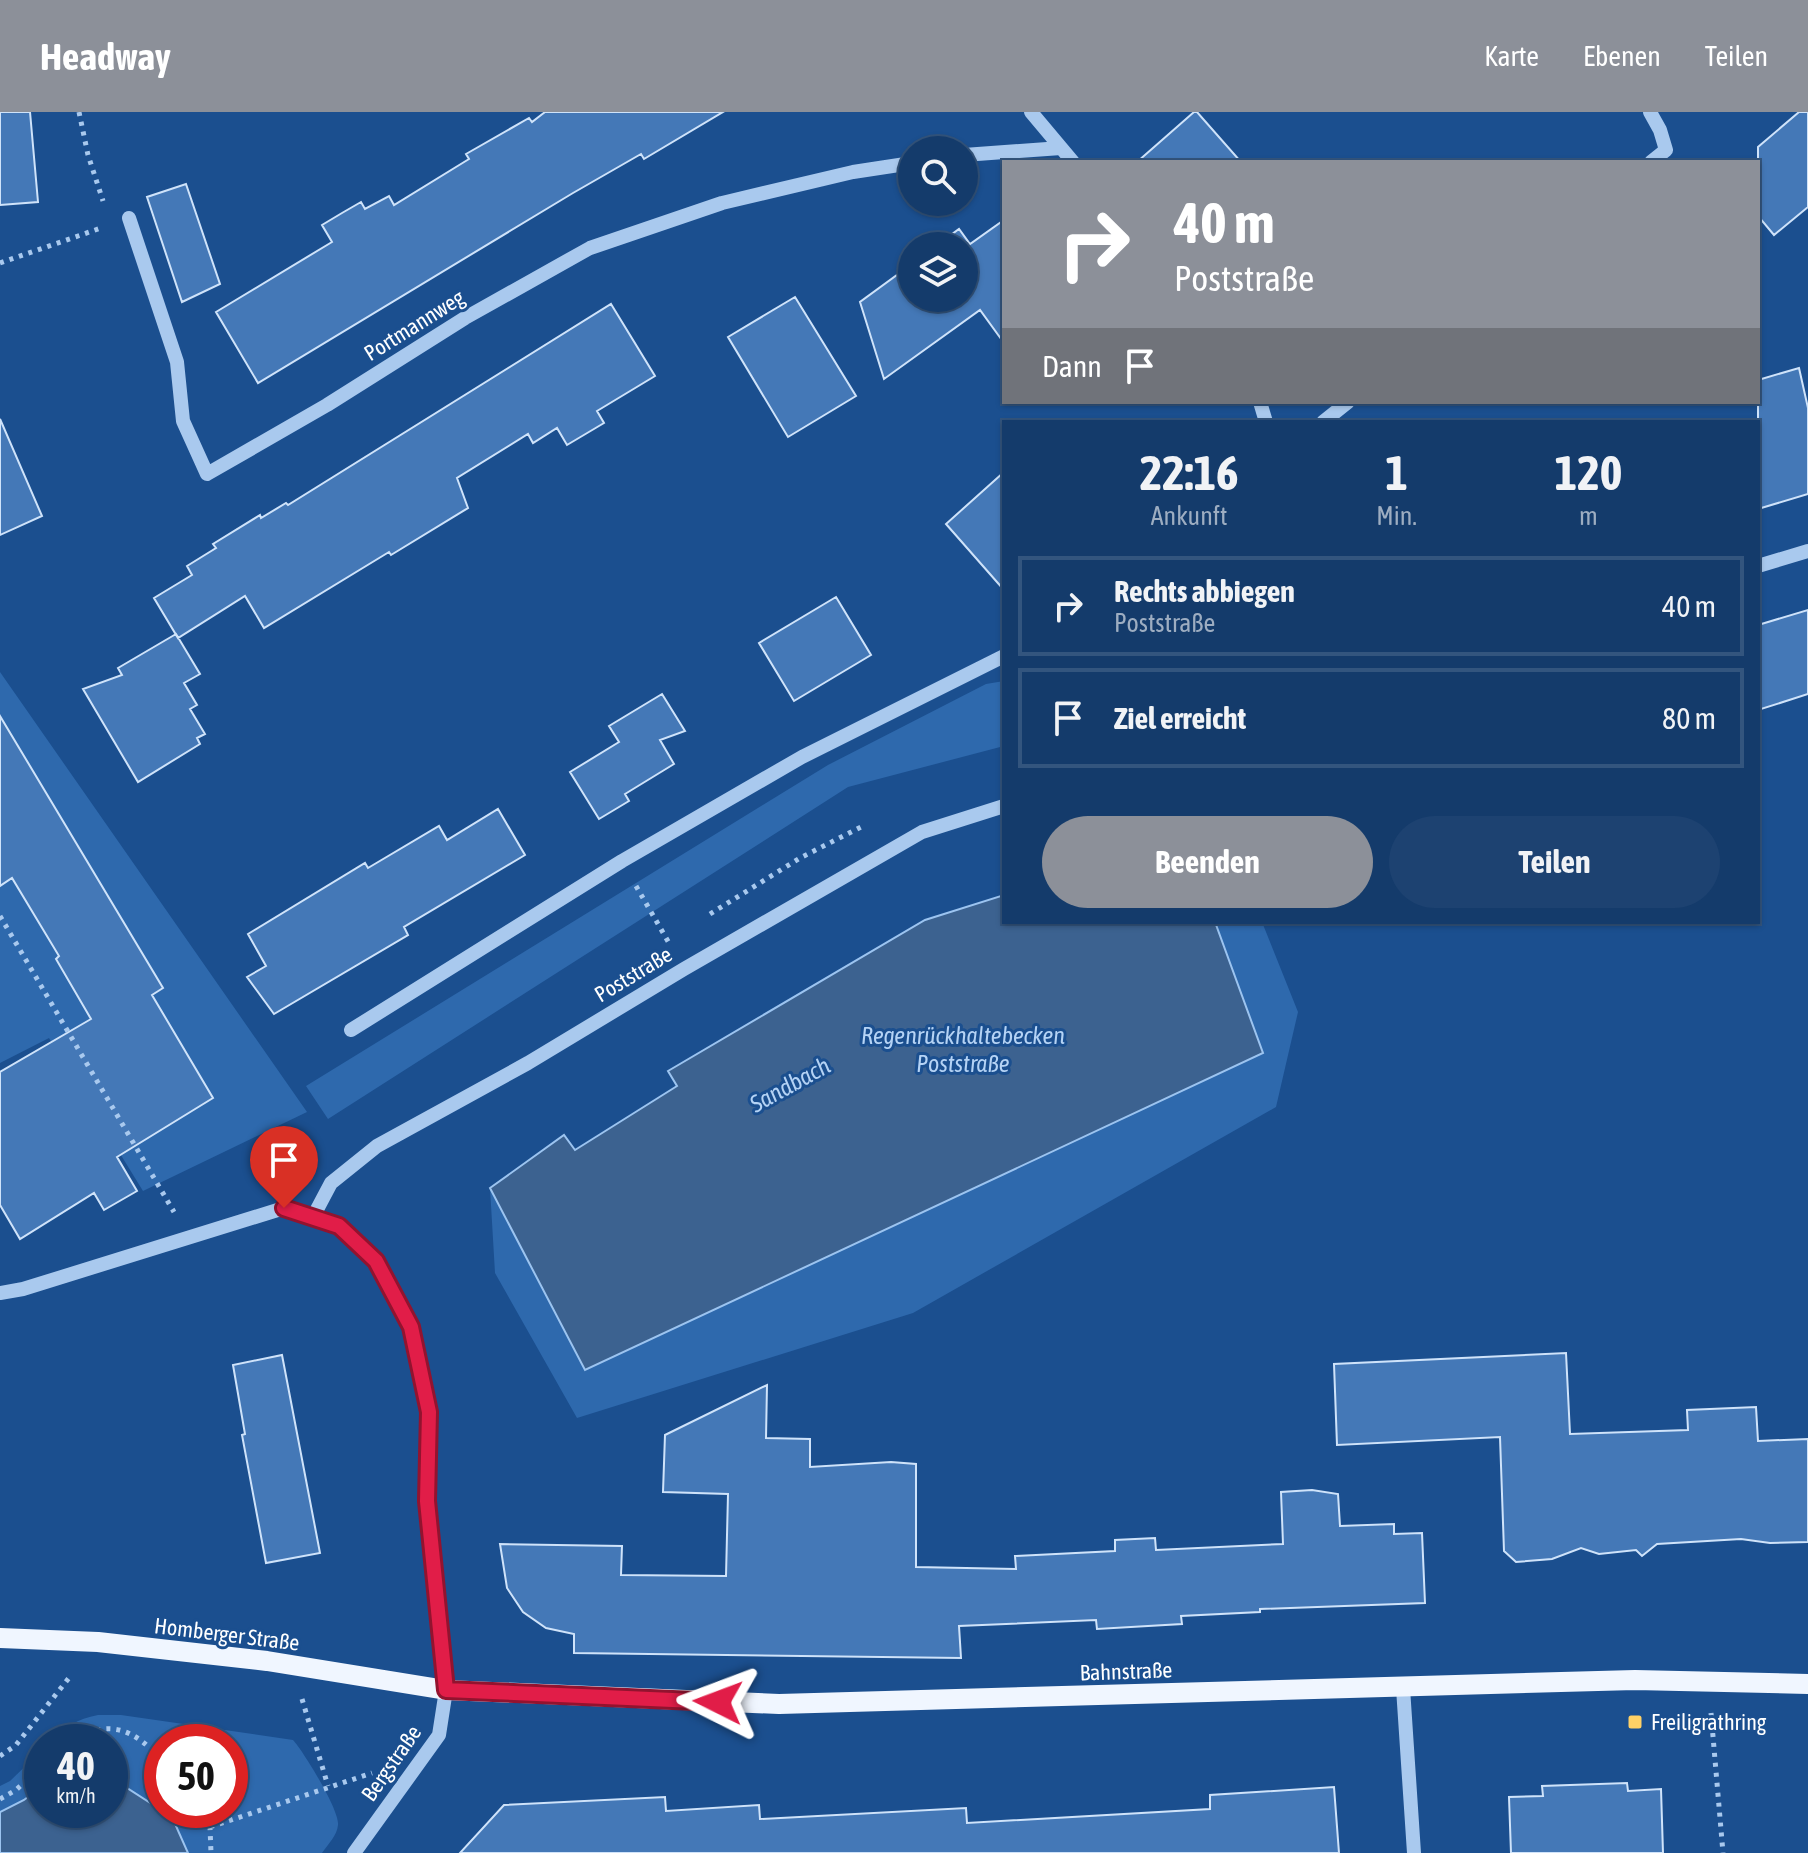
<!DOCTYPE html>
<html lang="de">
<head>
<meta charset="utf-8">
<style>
  body { margin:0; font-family:"Asap Condensed",sans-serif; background:#1d4271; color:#f1f3f6; height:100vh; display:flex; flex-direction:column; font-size:30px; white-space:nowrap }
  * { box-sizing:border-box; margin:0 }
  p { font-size:26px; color:#9dadc1 }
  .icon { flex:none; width:44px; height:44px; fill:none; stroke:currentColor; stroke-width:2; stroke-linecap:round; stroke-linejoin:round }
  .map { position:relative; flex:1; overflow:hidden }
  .drawer { position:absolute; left:1002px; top:308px; width:758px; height:504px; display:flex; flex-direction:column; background:#143b6b; border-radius:0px; box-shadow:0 2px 6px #0004,0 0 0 2px #33557e }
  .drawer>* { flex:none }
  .top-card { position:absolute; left:1002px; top:48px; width:758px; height:244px; border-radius:0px; box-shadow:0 2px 6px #0004,0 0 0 2px #33557e; background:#8c9099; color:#fff; overflow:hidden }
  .buttons { position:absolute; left:898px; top:24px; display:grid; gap:16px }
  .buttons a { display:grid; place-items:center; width:80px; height:80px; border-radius:50%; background:#143b6b; box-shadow:0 2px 6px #0004,0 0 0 2px #33557e; font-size:40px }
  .speed { position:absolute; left:24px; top:1612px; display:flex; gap:16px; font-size:40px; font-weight:700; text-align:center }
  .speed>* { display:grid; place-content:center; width:104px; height:104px; border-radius:50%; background:#143b6b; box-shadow:0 2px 6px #0004,0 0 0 2px #33557e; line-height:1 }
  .speed small { font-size:20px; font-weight:400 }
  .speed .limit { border:12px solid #d22; background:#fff; color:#111 }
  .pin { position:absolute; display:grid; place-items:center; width:68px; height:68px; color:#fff; margin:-82px -34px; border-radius:50% 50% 50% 0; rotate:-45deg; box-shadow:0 0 8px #0007 }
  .pin .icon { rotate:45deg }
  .me { position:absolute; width:88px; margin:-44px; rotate:273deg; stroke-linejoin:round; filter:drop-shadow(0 0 6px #0008) }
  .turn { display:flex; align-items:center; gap:28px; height:168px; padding:0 40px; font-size:36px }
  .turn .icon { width:104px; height:104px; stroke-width:2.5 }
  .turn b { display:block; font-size:56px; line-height:68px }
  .then { display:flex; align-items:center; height:76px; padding:0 40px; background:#0003; gap:16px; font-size:30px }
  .eta { display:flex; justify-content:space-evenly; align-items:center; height:136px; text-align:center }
  .eta b { font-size:48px; font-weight:700; line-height:56px }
  .cta { display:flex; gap:16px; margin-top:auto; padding:16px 40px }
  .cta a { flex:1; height:92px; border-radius:48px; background:#8c9099; color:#fff; font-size:32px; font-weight:700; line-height:92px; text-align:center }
  .cta a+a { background:#1d4271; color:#f1f3f6 }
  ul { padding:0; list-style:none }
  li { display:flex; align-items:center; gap:24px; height:100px; margin:0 16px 12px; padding:0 24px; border:4px solid #33557e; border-radius:0px }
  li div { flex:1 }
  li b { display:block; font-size:30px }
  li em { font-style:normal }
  header { display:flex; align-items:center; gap:48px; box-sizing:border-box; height:112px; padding:0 40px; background:#8c9099; color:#fff }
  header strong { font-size:38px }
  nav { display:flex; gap:44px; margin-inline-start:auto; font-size:28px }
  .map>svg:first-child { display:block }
  .green { fill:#2e69ad; fill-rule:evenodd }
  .water { fill:#3c6290; stroke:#9cc4f0; stroke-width:2 }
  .building { fill:#4478b7; stroke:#cfe3fa; stroke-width:2 }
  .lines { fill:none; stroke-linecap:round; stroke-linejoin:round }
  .path { stroke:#a9c9ee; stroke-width:5; stroke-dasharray:4 6; stroke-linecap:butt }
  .minor { stroke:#a9c9ee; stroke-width:14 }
  .major { stroke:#f0f6ff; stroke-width:20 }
  .route-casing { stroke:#92132f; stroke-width:20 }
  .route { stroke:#e11d48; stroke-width:14 }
  .poi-dot { fill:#ffd166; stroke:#1b4f8f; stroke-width:3 }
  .labels { text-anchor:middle; stroke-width:6; stroke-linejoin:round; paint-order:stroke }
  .street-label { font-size:22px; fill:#fff; stroke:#1b4f8f }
  .poi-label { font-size:22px; fill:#fff; stroke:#1b4f8f; text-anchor:start }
  .water-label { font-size:24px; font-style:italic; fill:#b5d3f5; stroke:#1b4f8f }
</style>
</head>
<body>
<header>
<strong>Headway</strong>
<nav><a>Karte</a><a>Ebenen</a><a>Teilen</a></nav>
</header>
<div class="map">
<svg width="1808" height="1741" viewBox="0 0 1808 1741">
  <rect width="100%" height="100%" fill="#1b4f8f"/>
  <!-- green -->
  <path class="green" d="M0,560l307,440 -164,79 -94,-153 -49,25z
    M1004,569v65l-156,41 -520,332 -22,-33 522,-321 158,-81z
    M1004,783v27h258l36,90 -22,95 -363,206 -336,105 -82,-145 -5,-85 74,-53 11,15 102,-64 -9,-15 257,-151z
    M98,1603h23l172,25c11,12 47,71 45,85 -1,11 -10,19 -16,28h-322v-67l10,-5 32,-31v60h68v-68h-60c15,-15 27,-23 48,-27zM162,1630h68v68h-68z"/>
  <!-- water -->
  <path class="water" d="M1004,783v27h211l48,131 -678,317 -95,-182 74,-53 11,15 102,-64 -9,-15 257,-151z
    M110,1665l62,40 16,36h-188v-41l24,-12 18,-14v24h68z"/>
  <!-- building -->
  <path class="building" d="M0,0h30l8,90 -38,3z
    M545,0h178l-79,47 -3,-5 -68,39 -315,190 -42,-71 116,-70 -10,-17 20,-12 19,-11 4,7 24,-13 5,9 75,-46 -3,-5 63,-36 3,4z
    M1194,0h3l44,50h-104z
    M1799,0h9v95l-34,28 -16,-19v-69z
    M186,72l34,100 -38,18 -35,-105z
    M1004,108v123l-24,-33 -96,69 -24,-77 52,-38v34h52v-52h-28l23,-17 11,15z
    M795,185l61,99 -68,41 -60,-100z
    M611,192l44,72 -58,35 7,12 -37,22 -10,-17 -24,15 -5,-9 -71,44 11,30 -77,47 -2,-3 -125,76 -19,-32 -67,42 -24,-40 38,-23 -5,-9 29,-18 -3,-4 47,-29 1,3 25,-15 2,2z
    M1799,256l9,40v86l-50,15v-129z
    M0,307l42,97 -42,19z
    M1004,360v118l-58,-66z
    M836,485l35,58 -77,46 -35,-58z
    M1808,498v84l-50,16v-85z
    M176,522l24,40 -16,9 13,22 -7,4 15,25 -8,4 3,6 -62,38 -55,-93 39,-14 -4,-7z
    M662,582l23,37 -25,9 14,24 -49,30 4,7 -30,18 -29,-47 49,-30 -10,-16z
    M0,604l163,272 -11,7 61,103 -96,59 20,34 -33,19 -10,-17 -74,46 -20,-34v-133l91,-53 -35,-60 3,-3 -47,-78 -12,8z
    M498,697l27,46 -121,72 4,8 -134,79 -27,-37 19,-11 -18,-32 117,-71 3,5 71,-42 8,14z
    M1566,1241l4,81 118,-4 -1,-20 69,-3 2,34 50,-2v103l-38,1 -29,-4 -84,5 -15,12 -6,-6 -37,4 -18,-6 -29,11 -36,3 -12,-11 -4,-114 -163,8 -3,-81z
    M282,1243l38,198 -54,10 -24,-128 3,-1 -12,-69z
    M767,1273l-1,53 44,1v28l81,-5 25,2v103l100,2 -1,-13 100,-5v-11l40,-2 1,12 127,-6 -2,-52 31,-2 26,4 2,32 54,-2v10l28,-1 3,70 -165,6v3l-79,4 1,8 -85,5 -1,-9 -137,6 2,32 -387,-5v-19l-28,-6 -23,-16 -16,-24 -7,-44 122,2 -1,29 105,1 2,-82 -65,-2 2,-57z
    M1627,1671l1,8 33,-2 2,64h-152l-2,-56 34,-1 -1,-10z
    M1334,1675l5,66h-879l44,-48 161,-8 1,14 93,-6 1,14 206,-11 1,15 243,-14v-14z"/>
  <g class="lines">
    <!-- path -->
    <path class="path" d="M79,0l9,43 15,46
      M0,151l101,-35
      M636,774l33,57
      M710,802l90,-56 65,-33
      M0,804l174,296
      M302,1587l26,87
      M1711,1601l12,140
      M69,1630c39,-24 65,-14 93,19
      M0,1644l16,-11 56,-71
      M0,1687l16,-9 26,-24
      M198,1698l12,17 1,26
      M210,1715l162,-54"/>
    <!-- minor -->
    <path class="minor" d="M1031,0l42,50
      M1650,0l10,18 6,20 -15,12
      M964,43l97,-7
      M129,106l48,144 6,59 24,53 120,-69 138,-87 125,-70 132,-45 131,-31 59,-9
      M1260,290l6,20
      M1323,310l25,-20
      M1758,454l50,-15
      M351,918l271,-169 180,-104 202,-101
      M313,1105l18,-34 46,-37 151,-83 156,-94 238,-137 82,-26
      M0,1181l23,-4 261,-81 55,18 37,35 35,66 18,85 -2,89 19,189 -7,45 -85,118
      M1403,1576l11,165"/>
    <!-- major -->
    <path class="major" d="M0,1526l98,4 169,19 179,29 333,14 856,-24 173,4"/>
  </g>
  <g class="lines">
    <!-- route casing -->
    <g class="route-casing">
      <path id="route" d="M284,1096l55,18 37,35 35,66 18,85 -2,89 19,189 272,12"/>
    </g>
    <!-- route -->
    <use href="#route" class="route"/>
  </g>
  <!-- markers -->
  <rect class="poi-dot" x="1627" y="1602" width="16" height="16" rx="4"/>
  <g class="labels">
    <!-- street labels -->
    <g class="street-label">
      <text transform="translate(414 213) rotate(-32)" y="8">Portmannweg</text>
      <text transform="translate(633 862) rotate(-31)" y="8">Poststraße</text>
      <text transform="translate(227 1522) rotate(7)" y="8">Homberger Straße</text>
      <text transform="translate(1126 1559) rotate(-2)" y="8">Bahnstraße</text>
      <text transform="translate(391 1651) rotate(-55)" y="8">Bergstraße</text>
    </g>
    <!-- poi labels -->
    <g class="poi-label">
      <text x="1651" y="1618">Freiligrathring</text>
    </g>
    <!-- water labels -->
    <g class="water-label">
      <text x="963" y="932">Regenrückhaltebecken<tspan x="963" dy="28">Poststraße</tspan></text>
      <text transform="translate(790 973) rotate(-29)" y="8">Sandbach</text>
    </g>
  </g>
</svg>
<div class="buttons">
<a><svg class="icon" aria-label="search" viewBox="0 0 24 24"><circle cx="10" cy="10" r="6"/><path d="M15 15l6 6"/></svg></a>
<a><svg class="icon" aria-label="layers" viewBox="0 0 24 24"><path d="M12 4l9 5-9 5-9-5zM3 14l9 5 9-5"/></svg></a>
</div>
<div class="speed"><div>40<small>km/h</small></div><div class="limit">50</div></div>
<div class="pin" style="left:284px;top:1096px;background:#d93025"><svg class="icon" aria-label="arrive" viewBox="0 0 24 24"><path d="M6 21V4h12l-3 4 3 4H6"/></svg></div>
<svg class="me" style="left:718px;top:1590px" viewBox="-20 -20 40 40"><path d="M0-17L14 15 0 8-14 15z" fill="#e11d48" stroke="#fff" stroke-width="4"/></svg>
<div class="top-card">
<div class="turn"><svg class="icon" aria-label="right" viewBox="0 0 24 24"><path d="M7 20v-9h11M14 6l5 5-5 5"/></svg><div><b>40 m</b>Poststraße</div></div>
<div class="then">Dann<svg class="icon" aria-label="arrive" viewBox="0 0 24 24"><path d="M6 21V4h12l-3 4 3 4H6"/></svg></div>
</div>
<section class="drawer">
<div class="eta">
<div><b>22:16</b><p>Ankunft</p></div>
<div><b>1</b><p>Min.</p></div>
<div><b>120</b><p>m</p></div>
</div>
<ul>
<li><svg class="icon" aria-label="right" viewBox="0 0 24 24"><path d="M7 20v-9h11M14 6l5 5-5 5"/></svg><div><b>Rechts abbiegen</b><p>Poststraße</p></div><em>40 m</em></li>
<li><svg class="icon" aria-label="arrive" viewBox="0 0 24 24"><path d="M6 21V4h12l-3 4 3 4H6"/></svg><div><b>Ziel erreicht</b></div><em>80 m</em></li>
</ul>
<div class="cta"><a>Beenden</a><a>Teilen</a></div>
</section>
</div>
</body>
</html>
